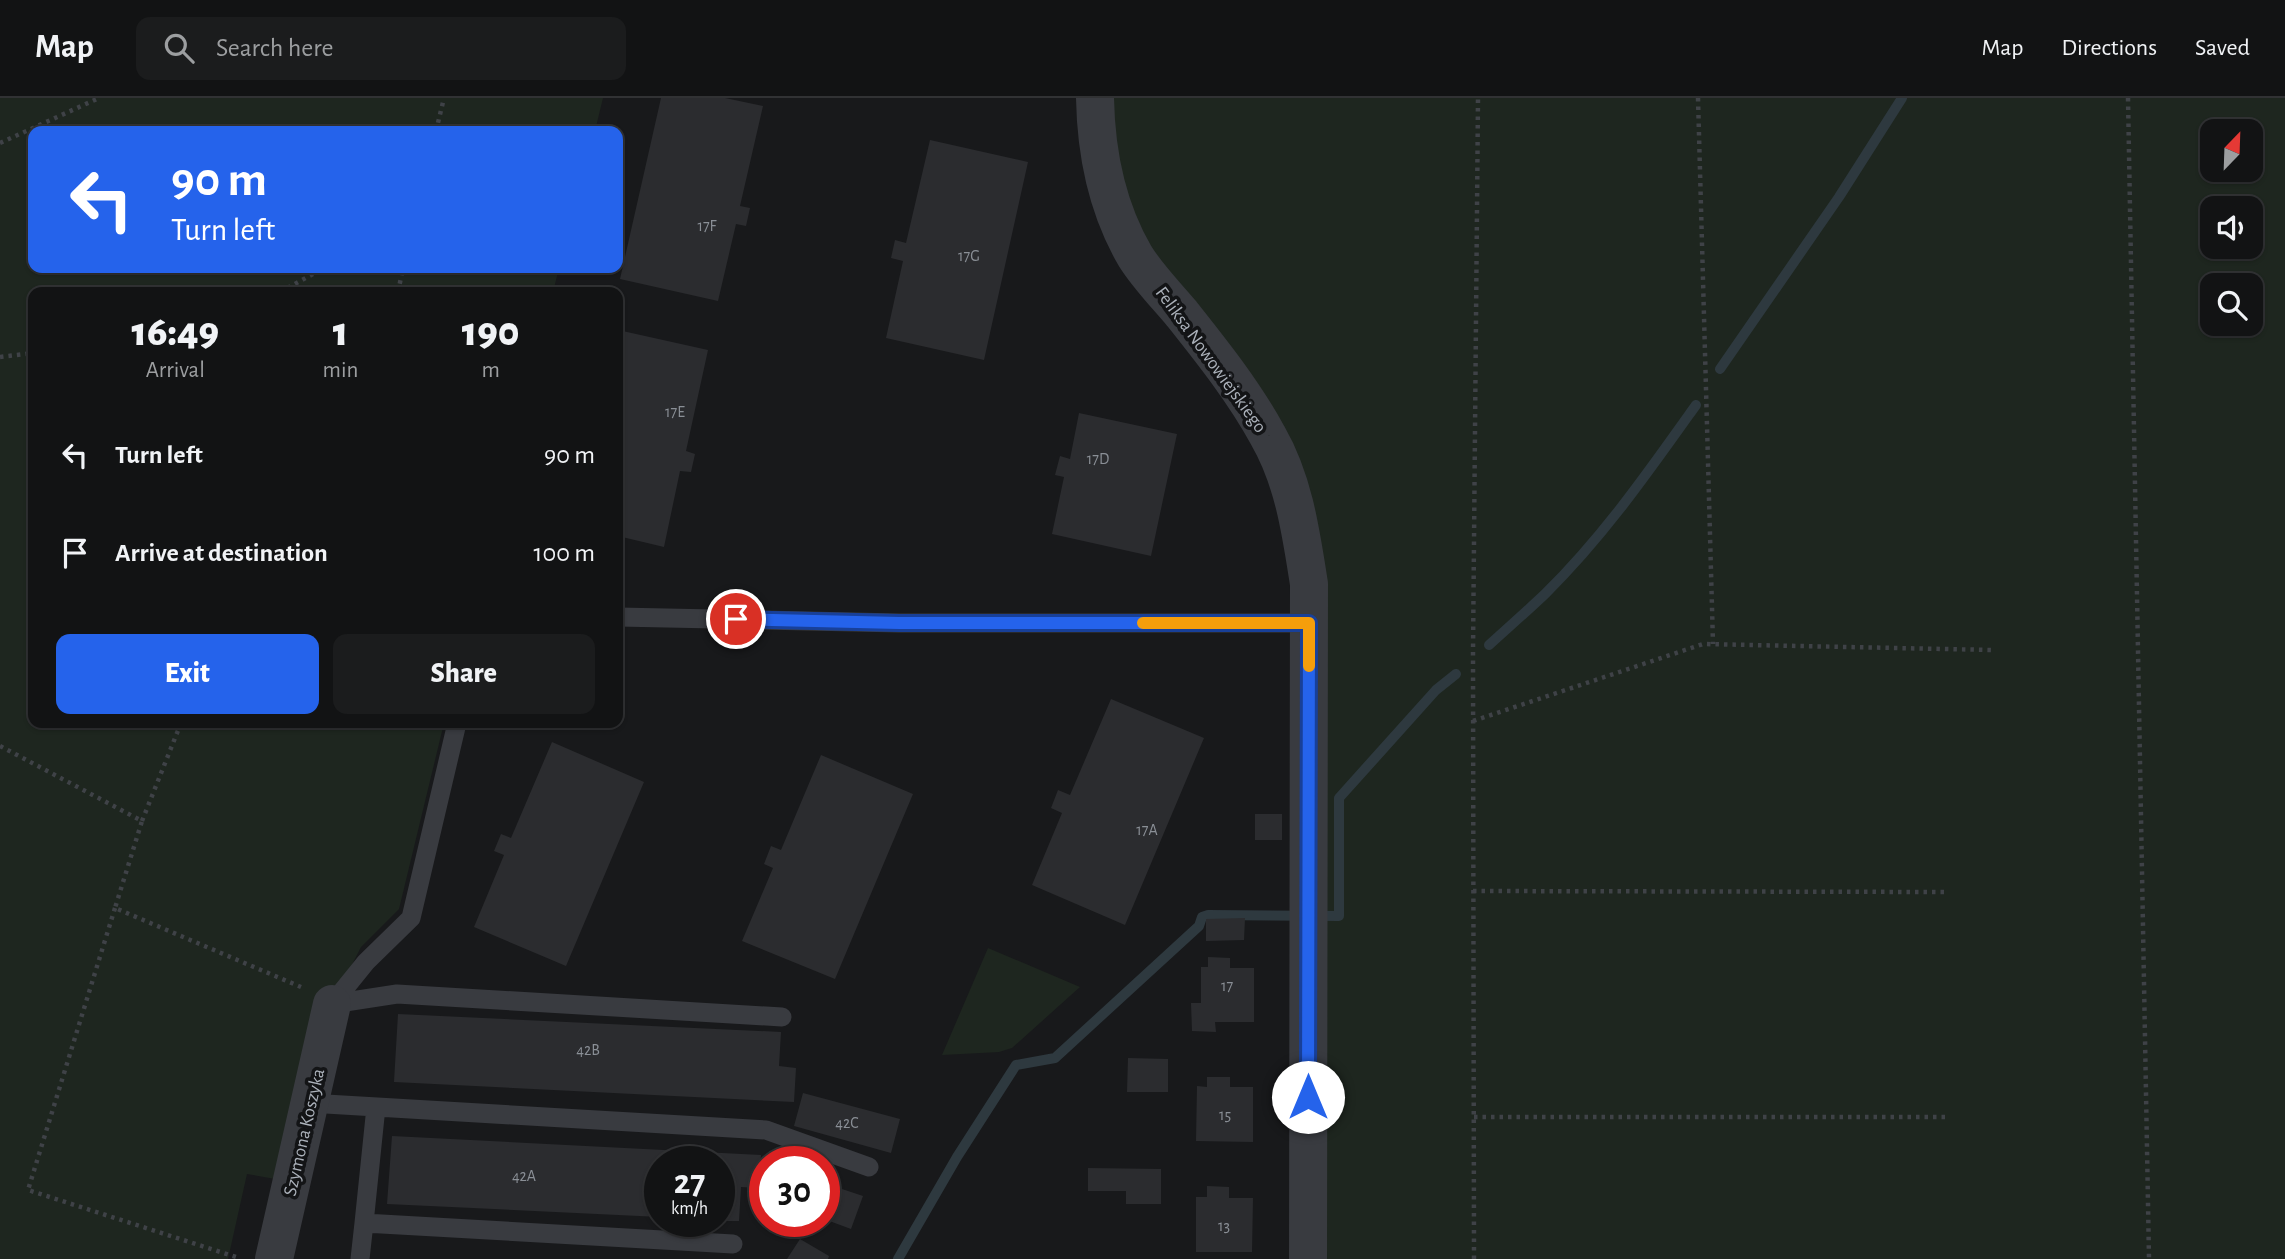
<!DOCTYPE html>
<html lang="en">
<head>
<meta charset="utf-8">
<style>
  body { margin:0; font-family:"Alegreya Sans",sans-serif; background:#1b1c1d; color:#f1f3f6; height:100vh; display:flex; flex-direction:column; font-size:26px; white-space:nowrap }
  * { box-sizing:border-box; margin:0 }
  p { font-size:23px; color:#9c9ea0 }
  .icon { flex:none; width:38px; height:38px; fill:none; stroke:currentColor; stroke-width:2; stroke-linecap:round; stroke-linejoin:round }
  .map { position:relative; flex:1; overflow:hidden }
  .details { position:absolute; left:28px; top:189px; width:595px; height:441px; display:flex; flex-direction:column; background:#121314; border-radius:14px; box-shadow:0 2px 5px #0004,0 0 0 2px #313234 }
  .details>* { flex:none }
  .guide { position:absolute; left:28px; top:28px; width:595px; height:147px; border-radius:14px; box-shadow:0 2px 5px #0004,0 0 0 2px #313234; background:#2563eb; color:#fff; overflow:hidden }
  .needle { width:46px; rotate:23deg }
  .fabs { position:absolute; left:2200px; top:21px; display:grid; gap:14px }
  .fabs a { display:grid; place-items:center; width:63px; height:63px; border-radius:14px; background:#121314; box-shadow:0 2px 5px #0004,0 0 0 2px #313234; font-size:35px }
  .speed { position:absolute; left:644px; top:1048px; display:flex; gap:14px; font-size:35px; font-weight:700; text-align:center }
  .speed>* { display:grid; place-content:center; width:91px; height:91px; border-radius:50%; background:#121314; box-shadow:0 2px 5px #0004,0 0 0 2px #313234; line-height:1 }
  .speed small { font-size:18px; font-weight:400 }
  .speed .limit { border:10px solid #d22; background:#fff; color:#111 }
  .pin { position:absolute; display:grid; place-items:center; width:60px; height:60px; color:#fff; margin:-30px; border:4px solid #fff; border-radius:50%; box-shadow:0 2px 7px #0007 }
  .me { position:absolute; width:77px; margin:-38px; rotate:0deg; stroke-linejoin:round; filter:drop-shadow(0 0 5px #0008) }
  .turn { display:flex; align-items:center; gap:24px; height:147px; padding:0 28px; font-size:32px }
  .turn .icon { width:91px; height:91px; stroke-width:2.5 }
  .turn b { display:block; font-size:49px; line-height:60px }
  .eta { display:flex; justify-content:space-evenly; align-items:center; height:119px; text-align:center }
  .eta b { font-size:42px; font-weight:800; line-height:49px }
  .action { display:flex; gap:14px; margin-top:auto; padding:14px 28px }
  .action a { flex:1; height:80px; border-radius:14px; background:#2563eb; color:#fff; font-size:28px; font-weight:800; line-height:80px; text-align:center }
  .action a+a { background:#1b1c1d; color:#f1f3f6 }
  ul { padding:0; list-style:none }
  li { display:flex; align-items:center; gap:21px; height:98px; padding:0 28px }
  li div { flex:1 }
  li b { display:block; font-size:26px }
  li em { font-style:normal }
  header { display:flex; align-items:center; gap:42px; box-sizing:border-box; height:98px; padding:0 35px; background:#121314; border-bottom:2px solid #313234 }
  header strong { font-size:33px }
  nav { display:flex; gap:38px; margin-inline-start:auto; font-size:24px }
  .search { width:490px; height:63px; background:#1b1c1d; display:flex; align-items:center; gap:18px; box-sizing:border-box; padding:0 24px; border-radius:14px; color:#9c9ea0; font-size:26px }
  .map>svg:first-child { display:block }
  .green { fill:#1e261f; fill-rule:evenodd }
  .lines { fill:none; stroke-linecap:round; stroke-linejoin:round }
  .stream { stroke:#2e393f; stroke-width:10 }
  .building { fill:#2b2c2f }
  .path { stroke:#3f4247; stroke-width:4.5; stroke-dasharray:3.5 5; stroke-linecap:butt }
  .lane { stroke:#393b40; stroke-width:19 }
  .street { stroke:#393b40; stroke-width:38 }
  .route-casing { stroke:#184099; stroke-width:18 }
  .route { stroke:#2563eb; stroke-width:12 }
  .slow { stroke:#f59e0b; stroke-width:12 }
  .labels { text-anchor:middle; stroke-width:7; stroke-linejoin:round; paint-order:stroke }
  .number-label { font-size:16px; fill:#8a8f96 }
  .street-label { font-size:19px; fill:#abb1ba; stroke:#131416 }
</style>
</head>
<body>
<header>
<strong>Map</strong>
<div class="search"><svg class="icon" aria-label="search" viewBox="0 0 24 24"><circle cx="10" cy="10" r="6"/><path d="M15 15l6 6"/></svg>Search here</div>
<nav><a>Map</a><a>Directions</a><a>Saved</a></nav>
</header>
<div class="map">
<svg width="2285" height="1161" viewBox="0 0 2285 1161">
  <rect width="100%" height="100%" fill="#18191b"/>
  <!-- green -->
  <path class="green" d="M0,0h603l-8,33h-562v137h526l-6,24h-520v431h411l-45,186 -38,38 -29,57 -40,178 -45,-8 -19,85h-228z
    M1095,0h1190v1161h-977l1,-324 -22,-459 -151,-219zM2212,33h38v39h-38zM2212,110h38v39h-38zM2212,187h38v39h-38z
    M988,850l92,39 -68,61 -13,4 -57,3z"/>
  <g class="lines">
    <!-- stream -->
    <path class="stream" d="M1720,271l119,-172 63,-99
      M1489,547c19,-17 38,-34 56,-51 58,-57 104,-123 151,-189
      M898,1161l59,-102 59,-92 39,-7 144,-132 3,-9 6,-2 131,1v-118l97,-108 20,-16"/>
  </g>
  <!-- building -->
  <path class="building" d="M661,0h64l38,8 -23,100 10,2 -4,18 -10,-2 -18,77 -98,-22z
    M930,42l98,22 -44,198 -98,-22 17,-77 -12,-3 4,-18 11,3z
    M618,232l90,20 -22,101 9,3 -4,18 -11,-1 -16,76 -46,-11z
    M1079,315l98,21 -26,122 -99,-22 12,-57 -9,-2 5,-19 10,3z
    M1111,601l93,39 -79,187 -93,-40 30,-72 -11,-5 7,-18 12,5z
    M552,644l92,40 -78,184 -92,-39 30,-72 -10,-4 7,-17 10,4z
    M821,657l92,39 -78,185 -93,-38 31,-73 -9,-4 7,-18 10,4z
    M1255,716h27v26h-27z
    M1245,820l-1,22 -38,1v-22z
    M1208,859l22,1v10h24v54h-39l1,10 -24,-1 -1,-28h10v-36h7z
    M398,916l383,18 -2,34 17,2 -2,34 -400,-20z
    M1128,960l40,1v33h-41z
    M1207,979h23v10h23v55l-57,-1 1,-55 10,1z
    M803,995l97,26 -9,34 -97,-27z
    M392,1038l369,19 -2,33 -18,-1 -2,34h-20v-59h-59v55l-273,-13z
    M1088,1070l73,1v35h-35v-13h-38z
    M824,1085l39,13 -12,33 -27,-10z
    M1207,1088l22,1v11h24l-1,54h-56v-55h11z
    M800,1141l29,17 -1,3h-41z"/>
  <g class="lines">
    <!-- path -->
    <path class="path" d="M1698,0l15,546
      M2128,0l21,1161
      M436,33l8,-33
      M0,45l99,-45
      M280,194l44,-24
      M398,194l5,-24
      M0,259l33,-4
      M1473,623l230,-77 289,6
      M0,648l142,75 -27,87 186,79
      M142,723l39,-98
      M1473,793l474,1
      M115,810l-87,282 208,67
      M1474,1019h474
      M1474,1161l-1,-607 5,-554"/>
    <!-- lane -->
    <path class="lane" d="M618,519l281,6h410
      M332,906l65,-10 385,23
      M332,906l34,-42 45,-44 46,-195
      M309,1005l457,27 103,37
      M376,1009l-12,116 369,21
      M360,1161l4,-36"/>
    <!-- street -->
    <path class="street" d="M1095,0c1,55 12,110 40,158 13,21 32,40 47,58 31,39 62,78 86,122 26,45 33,97 41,148l-1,675
      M274,1161l58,-255"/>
  </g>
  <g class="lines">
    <!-- route casing -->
    <g class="route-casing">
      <path id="route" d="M736,521l163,4h410l-1,474"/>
    </g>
    <!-- route -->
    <use href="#route" class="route"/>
    <!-- slow -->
    <path class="slow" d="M1143,525h166v43"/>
  </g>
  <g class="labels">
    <!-- number labels -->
    <g class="number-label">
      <text x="707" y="133">17F</text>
      <text x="969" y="163">17G</text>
      <text x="675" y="319">17E</text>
      <text x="1098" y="366">17D</text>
      <text x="1147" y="737">17A</text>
      <text x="1227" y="893">17</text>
      <text x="588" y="957">42B</text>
      <text x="1225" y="1022">15</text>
      <text x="847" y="1030">42C</text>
      <text x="524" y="1083">42A</text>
      <text x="1224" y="1133">13</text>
    </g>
    <!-- street labels -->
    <g class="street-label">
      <text transform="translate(1212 261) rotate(54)" y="7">Feliksa Nowowiejskiego</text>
      <text transform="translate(303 1034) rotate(-77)" y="7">Szymona Koszyka</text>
    </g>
  </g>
</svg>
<div class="fabs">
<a><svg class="needle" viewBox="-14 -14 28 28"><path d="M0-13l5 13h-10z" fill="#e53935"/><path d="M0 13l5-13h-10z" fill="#9c9ea0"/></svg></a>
<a><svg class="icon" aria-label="sound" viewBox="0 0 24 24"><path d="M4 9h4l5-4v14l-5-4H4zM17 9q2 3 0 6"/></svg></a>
<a><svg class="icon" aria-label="search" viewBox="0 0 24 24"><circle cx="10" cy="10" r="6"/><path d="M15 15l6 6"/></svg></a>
</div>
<div class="speed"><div>27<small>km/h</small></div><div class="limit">30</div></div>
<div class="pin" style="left:736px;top:521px;background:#d93025"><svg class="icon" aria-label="arrive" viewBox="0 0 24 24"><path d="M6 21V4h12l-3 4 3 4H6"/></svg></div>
<svg class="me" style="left:1308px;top:999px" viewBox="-20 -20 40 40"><circle r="19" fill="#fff"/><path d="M0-13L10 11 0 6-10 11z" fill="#2563eb"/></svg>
<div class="guide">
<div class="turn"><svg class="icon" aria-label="left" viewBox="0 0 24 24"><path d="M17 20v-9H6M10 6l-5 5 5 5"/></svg><div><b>90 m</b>Turn left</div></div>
</div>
<section class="details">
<div class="eta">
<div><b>16:49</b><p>Arrival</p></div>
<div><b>1</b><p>min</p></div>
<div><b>190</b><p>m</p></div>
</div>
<ul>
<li><svg class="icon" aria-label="left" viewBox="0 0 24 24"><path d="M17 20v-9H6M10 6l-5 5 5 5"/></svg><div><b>Turn left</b></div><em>90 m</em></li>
<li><svg class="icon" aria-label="arrive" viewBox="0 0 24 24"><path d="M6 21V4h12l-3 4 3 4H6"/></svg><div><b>Arrive at destination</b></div><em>100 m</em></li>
</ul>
<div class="action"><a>Exit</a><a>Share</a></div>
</section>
</div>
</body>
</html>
